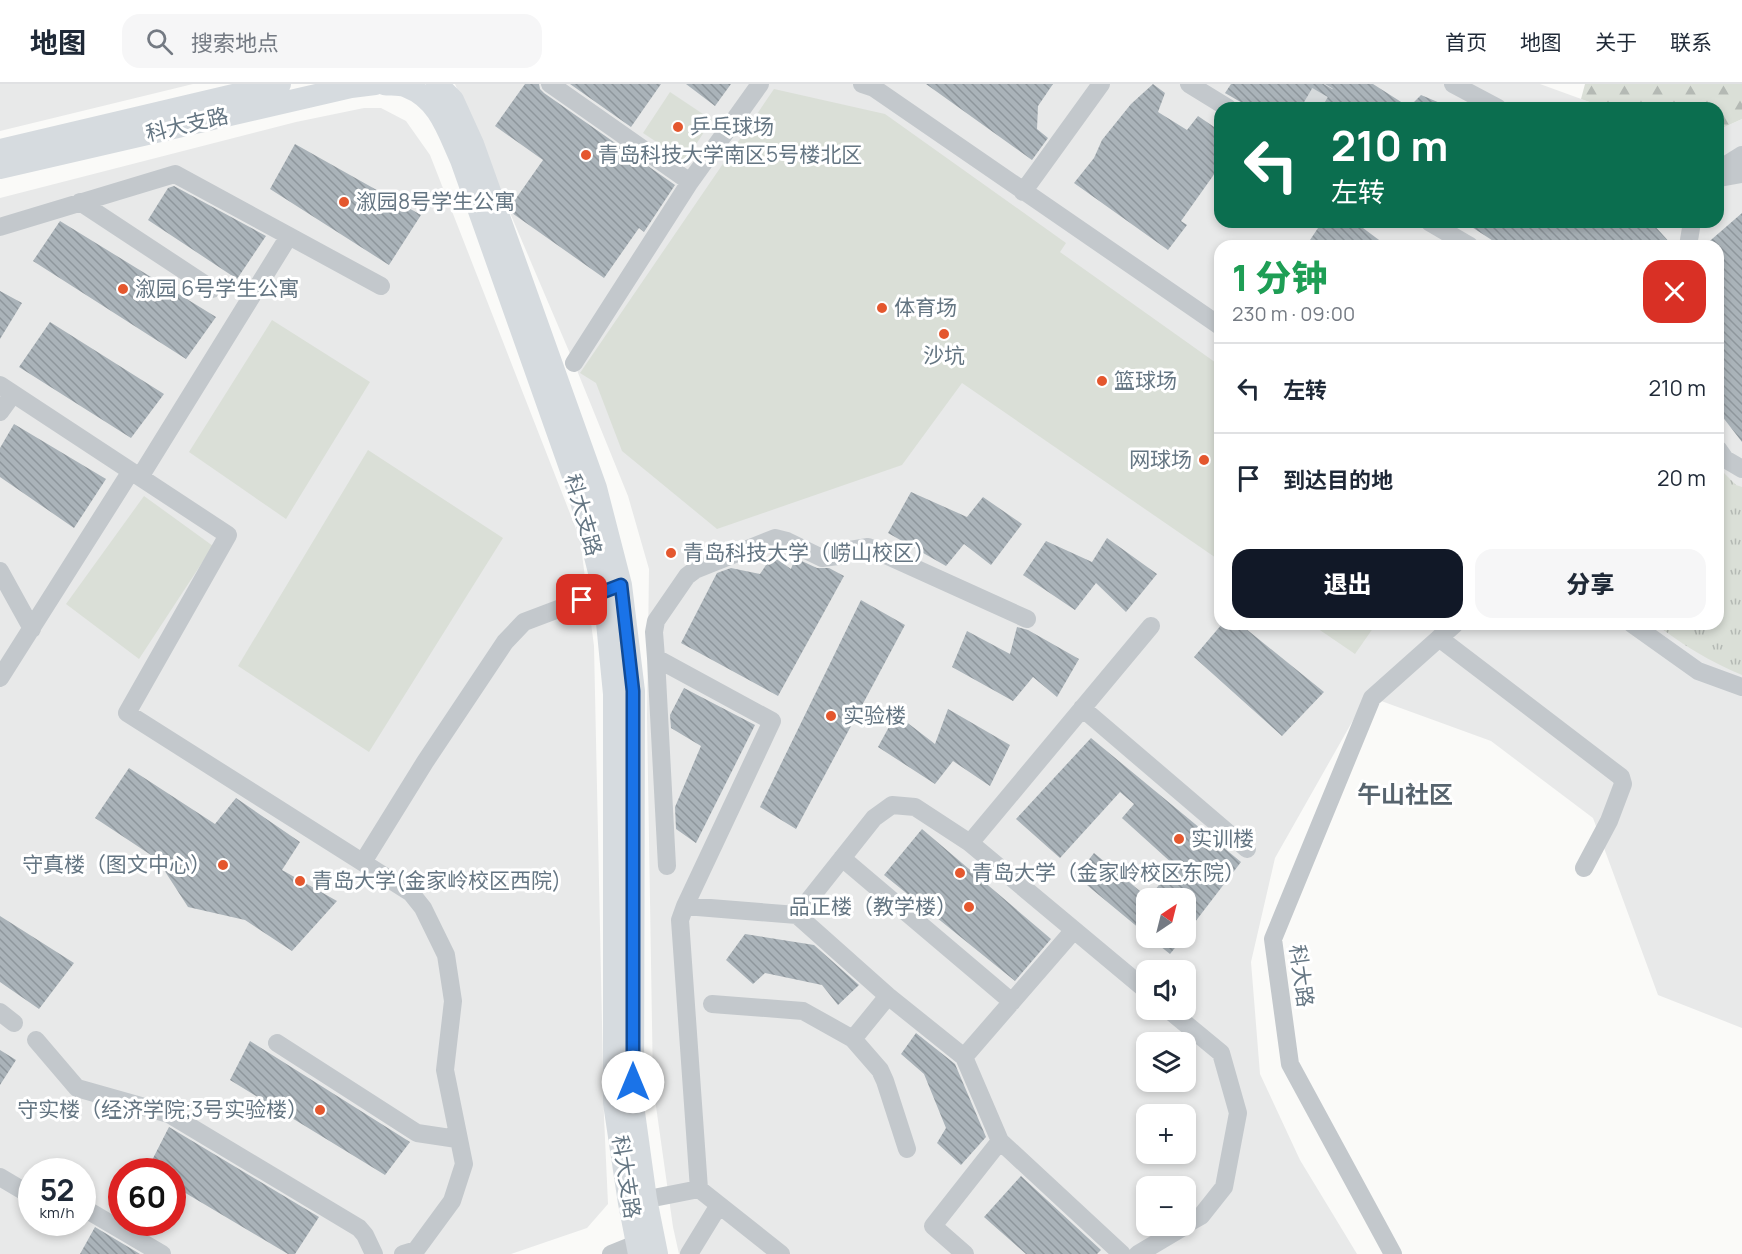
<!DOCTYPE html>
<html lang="zh">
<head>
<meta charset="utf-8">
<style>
  body { margin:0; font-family:Manrope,"Noto Sans SC",sans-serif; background:#f6f6f7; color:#1f2937; height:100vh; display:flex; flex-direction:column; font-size:22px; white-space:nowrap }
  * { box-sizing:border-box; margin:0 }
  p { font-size:20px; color:#747a83 }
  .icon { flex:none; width:33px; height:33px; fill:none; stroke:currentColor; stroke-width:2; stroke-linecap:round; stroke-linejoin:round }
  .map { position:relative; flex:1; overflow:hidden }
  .side { position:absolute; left:1214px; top:156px; width:510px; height:390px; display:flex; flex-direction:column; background:#fff; border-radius:18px; box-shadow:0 3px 9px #0003 }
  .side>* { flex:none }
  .top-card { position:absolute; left:1214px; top:18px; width:510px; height:126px; border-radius:18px; box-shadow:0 3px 9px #0003; background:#0b6e4f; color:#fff; overflow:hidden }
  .needle { width:39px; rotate:35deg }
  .tools { position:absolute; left:1136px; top:804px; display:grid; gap:12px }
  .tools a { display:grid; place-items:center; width:60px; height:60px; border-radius:12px; background:#fff; box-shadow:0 3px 9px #0003; font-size:30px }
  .speed { position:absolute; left:18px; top:1074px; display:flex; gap:12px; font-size:30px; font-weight:700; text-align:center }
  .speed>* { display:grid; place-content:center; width:78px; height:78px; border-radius:50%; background:#fff; box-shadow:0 3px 9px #0003; line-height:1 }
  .speed small { font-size:15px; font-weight:400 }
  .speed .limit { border:9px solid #d22; background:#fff; color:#111 }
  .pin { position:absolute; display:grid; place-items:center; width:51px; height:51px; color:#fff; margin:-26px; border-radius:12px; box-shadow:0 3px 9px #0006 }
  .me { position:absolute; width:66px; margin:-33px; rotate:0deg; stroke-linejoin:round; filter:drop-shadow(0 0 4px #0008) }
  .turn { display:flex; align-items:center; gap:21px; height:126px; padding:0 18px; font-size:27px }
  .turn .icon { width:78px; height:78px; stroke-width:2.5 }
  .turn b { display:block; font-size:42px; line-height:51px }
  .round { display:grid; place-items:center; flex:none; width:63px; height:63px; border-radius:18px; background:#f6f6f7 }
  .head { display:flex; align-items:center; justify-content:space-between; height:102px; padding:0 18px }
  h1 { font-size:36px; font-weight:800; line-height:45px; color:#1e9e55 }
  .action { display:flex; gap:12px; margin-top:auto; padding:12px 18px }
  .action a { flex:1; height:69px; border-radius:18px; background:#111827; color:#fff; font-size:24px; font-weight:800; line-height:69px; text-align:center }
  .action a+a { background:#f6f6f7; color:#1f2937 }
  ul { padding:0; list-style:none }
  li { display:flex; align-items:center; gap:18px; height:90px; padding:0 18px; border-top:2px solid #e0e1e3 }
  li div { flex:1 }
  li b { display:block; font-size:22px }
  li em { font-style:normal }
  header { display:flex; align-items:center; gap:36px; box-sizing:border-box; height:84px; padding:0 30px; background:#fff; border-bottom:2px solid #e0e1e3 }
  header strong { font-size:28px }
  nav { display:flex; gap:33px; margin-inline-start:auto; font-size:21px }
  .search { width:420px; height:54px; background:#f6f6f7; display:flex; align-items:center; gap:15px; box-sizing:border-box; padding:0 21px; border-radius:18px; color:#747a83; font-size:22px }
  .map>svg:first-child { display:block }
  .built { fill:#e8e9e9; fill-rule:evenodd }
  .grass { fill:url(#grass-tufts) }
  .forest { fill:url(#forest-firs) }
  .park { fill:#dadfd7 }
  .building { fill:url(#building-back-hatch) }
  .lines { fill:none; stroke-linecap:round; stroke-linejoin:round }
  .minor-tunnel { stroke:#d5d9db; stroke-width:18; stroke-dasharray:18 9; stroke-linecap:butt }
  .minor { stroke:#c3c8cc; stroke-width:18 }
  .major { stroke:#d6dbdf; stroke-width:22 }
  .route-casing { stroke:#114b97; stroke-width:15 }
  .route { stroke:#1a73e8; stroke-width:10 }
  .poi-dot { fill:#e4572e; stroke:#fff; stroke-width:2 }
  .labels { text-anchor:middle; stroke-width:6; stroke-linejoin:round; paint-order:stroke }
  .street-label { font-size:21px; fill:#657683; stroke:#fff }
  .poi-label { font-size:21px; fill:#657683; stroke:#fff; text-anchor:start }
  .quarter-label { font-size:24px; font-weight:bold; fill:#57646e; stroke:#fff }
</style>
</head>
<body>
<header>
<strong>地图</strong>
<div class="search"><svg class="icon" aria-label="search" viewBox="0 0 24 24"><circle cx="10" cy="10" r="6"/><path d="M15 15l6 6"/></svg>搜索地点</div>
<nav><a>首页</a><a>地图</a><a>关于</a><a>联系</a></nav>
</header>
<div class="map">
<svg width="1742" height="1170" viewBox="0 0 1742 1170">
  <defs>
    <pattern id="grass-tufts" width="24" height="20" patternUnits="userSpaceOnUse" patternTransform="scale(1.5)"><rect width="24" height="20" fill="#dadfd7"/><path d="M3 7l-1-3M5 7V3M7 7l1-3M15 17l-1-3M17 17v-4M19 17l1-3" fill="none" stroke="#b4b9b4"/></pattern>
    <pattern id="forest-firs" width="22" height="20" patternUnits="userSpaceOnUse" patternTransform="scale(1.5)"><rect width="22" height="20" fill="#dadfd7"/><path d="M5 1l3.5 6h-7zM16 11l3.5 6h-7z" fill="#b4b9b4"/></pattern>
    <pattern id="building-back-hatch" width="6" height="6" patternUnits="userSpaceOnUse" patternTransform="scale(1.5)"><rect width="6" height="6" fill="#aab3b9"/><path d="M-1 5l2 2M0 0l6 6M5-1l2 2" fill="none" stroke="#8e969c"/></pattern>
  </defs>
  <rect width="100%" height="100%" fill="#fafaf8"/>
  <!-- built -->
  <path class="built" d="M0,0h193l-193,47z
    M455,0h1085l66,24h-386v114h498v-92l24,-11v909l-84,-33 -65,-177 -102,-77 -118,-43 -4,-6 -94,166 -24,104 9,112 40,86 57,94h-678l-6,-27 -20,-142 -6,-369 2,-147 -21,-73 -54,-133zM1220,162h498v378h-498zM1146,814h39v40h-39zM1146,886h39v40h-39zM1146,958h39v40h-39zM1146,1030h39v40h-39zM1146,1102h39v40h-39z
    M364,24h17l25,13 24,34 150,384 14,107 10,471 4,87 -21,24 -76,26h-511v-1056l296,-76zM32,1088h50v50h-50zM122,1088h50v50h-50z"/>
  <!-- grass -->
  <path class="grass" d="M1718,383l18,18 6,2v188c-31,-13 -60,-30 -86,-51h62z"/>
  <!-- forest -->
  <path class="forest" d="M1585,0h157v35l-24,11v-22h-112l-25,-9z"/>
  <!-- park -->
  <path class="park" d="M774,5l111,25 181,129 -6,9 159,113v195l-257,-177 -60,82 -185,64 -95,-78 -26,-68 -16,-10z
    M670,8l42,28 -27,41 -42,-28z
    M272,236l98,62 -84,137 -97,-67z
    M368,366l135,88 -134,214 -131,-86z
    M144,412l69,50 -74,113 -73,-55z
    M1311,540h65l-21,30z"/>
  <!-- building -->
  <path class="building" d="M525,0h14l1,5 4,4 131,92 -31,47 -5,-4 -35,50 -92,-65 -2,-6 33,-47 -48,-34z
    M570,0h91l-30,43z
    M686,0h45l-16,22z
    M926,0h127l-15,22 -1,23 11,9 -16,22z
    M1153,0l12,9 -7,19 29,18 11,-14 22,15v35l-39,55 6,4 -19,25 -94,-67 20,-25 8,-18 29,-36z
    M1231,0h142l36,23 12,-12 31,13h-201l-26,-15z
    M295,60l126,71 -32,50 -119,-76z
    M174,102l92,50 -29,43 -89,-59 20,-32z
    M1742,129v229l-24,-31v-165h-14z
    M60,137l156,96 -30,42 -153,-98z
    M1322,138h33l32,24h-81z
    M1464,138h187l22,24h-172z
    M0,207l22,12 -22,36z
    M50,238l114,72 -33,44 -112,-71z
    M14,340l92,55 -32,49 -74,-51v-29z
    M911,408l56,25 16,-20 39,27 -31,41 -27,-21 -18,22 -58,-33z
    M1107,454l50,36 -31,38 -30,-29 -21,27 -52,-35 23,-34 46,21z
    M772,472l19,13 4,-11 22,10h12l15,8 -66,120 -97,-53 36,-70 14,-5 29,6z
    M861,516l44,25 -109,204 -36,-22z
    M1222,540h18l84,68 -42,44 -88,-79z
    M1017,543l11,3 51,29 -22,38 -24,-20 -20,24 -61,-34 15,-36 43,23z
    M684,604l71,37 -59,118 -20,-14 -1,-22 26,-61 -30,-18 -1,-13z
    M948,625l62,36 -20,41 -37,-25 -18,23 -57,-37 18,-33 39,30z
    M1091,654l150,124 -56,73v-37h-36l25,-33 -52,-47 12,-14 -14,-12 -60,66 -44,-39z
    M129,684l86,56 21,-26 64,44 -18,28 55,31 -45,50 -47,-31 -57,-13 -31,-48 -62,-41z
    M922,745l129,110 -36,42 -131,-106z
    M1094,769l52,43v38l-70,-58z
    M0,832l74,47 -35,46 -39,-27z
    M745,850l69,11 45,40 -21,20 -16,-20 -57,-12 -12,11 -27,-24z
    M1150,854h33l-13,16z
    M916,949l39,31 31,73 -25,28 -24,-22 9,-15 -22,-54 -23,-20z
    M250,957l160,101 -25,33 -155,-95z
    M0,966l16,10 -16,25z
    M169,1043l150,90 -24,37h-7l-116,-69v-13h-26z
    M1021,1092l80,74 -4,4h-71l-42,-37z
    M95,1143l45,27h-60z"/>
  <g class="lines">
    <!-- minor-tunnel -->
    <path class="minor-tunnel" d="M1311,24l14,-24"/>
    <!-- minor -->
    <path class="minor" d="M550,0l140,98
      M862,0l12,4 346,238
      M1189,0l39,24
      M1453,0l45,24
      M1718,86l24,-15
      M1718,94l24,-4
      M1023,108l78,-108
      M80,118l132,87
      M1429,138l41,24
      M0,143l175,-53 206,112
      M1688,162l4,-24
      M574,279l116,-181 70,-98
      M0,301l228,150 -101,178 284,180 12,15 23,47 7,46 -8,69 19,94 -12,37 -36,49 -13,4
      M0,328l13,-18
      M1718,365l7,10 17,10
      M140,393l149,-241
      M0,487l32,58
      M1632,540l66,47 44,16
      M1439,554l182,139 2,7 -14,37 -25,47
      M656,574l-2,-26 2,-11 31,-45 8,-6 80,-32 12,3 35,17 16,-2 12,-6 18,-3 159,72
      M0,594l131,-207
      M1082,624l165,141
      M970,759l181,-217
      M842,774l170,144
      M363,778l62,-100 80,-120 19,-20 90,-34
      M685,822l112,9 77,-97 18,-13 23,2 55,36 176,147
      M797,831l91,81 76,61 36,84 122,113
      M712,920l91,7 50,28 35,-43
      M1169,926l52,43 17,60 -14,74 -23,29 -16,9
      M0,928l14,11
      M853,955l27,31 5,11 22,68
      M36,956l41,48 92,26 190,114 6,7 9,19
      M277,959l140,90 40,6
      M964,973l110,-127
      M0,1093l32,19
      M699,1105l82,65
      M633,1118l66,-13 -19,-269 5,-14 87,-185 -116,-63 11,208
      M82,1123l80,47
      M611,1170l37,-15
      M689,1170l30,-49
      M965,1170l-32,-28 67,-85
      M1138,1170l47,-28
      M1393,1170l-103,-190 -17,-125 99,-241 83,-74"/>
    <!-- major -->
    <path class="major" d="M384,0c7,1 17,0 23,3 32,12 41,45 54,73l118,333 25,99 10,102v409l15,100 10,51
      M437,0l16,16 20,44 123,344 25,97 13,106 -1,414 13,94 11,55
      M0,66l280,-66
      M0,84l351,-81 24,-3"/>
  </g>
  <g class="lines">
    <!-- route casing -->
    <g class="route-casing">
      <path id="route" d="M582,516l39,-15 12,106v391"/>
    </g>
    <!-- route -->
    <use href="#route" class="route"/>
  </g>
  <!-- markers -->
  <g class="poi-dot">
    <circle cx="678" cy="43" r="6"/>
    <circle cx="586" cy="71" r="6"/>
    <circle cx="344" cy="118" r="6"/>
    <circle cx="123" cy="205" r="6"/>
    <circle cx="882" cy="224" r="6"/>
    <circle cx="944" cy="250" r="6"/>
    <circle cx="1102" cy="297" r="6"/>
    <circle cx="1204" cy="376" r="6"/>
    <circle cx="671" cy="469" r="6"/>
    <circle cx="831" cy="632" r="6"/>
    <circle cx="1179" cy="755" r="6"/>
    <circle cx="223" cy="781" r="6"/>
    <circle cx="960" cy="789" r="6"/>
    <circle cx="300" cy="797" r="6"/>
    <circle cx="969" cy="823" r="6"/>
    <circle cx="320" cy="1026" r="6"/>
  </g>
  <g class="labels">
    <!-- street labels -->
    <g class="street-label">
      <text transform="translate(187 41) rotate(-13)" y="7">科大支路</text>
      <text transform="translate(583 431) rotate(74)" y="7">科大支路</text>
      <text transform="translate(1301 892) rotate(82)" y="7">科大路</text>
      <text transform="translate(626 1093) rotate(81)" y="7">科大支路</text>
    </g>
    <!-- poi labels -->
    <g class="poi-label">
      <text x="690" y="50">乒乓球场</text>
      <text x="598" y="78">青岛科技大学南区5号楼北区</text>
      <text x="356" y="125">溆园8号学生公寓</text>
      <text x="135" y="212">溆园 6号学生公寓</text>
      <text x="894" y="231">体育场</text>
      <text x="944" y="279" text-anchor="middle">沙坑</text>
      <text x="1114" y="304">篮球场</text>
      <text x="1192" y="383" text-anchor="end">网球场</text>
      <text x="683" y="476">青岛科技大学（崂山校区）</text>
      <text x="843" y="639">实验楼</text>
      <text x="1191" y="762">实训楼</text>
      <text x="211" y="788" text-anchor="end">守真楼（图文中心）</text>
      <text x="972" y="796">青岛大学（金家岭校区东院）</text>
      <text x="312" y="804">青岛大学(金家岭校区西院)</text>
      <text x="957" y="830" text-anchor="end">品正楼（教学楼）</text>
      <text x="308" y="1033" text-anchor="end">守实楼（经济学院;3号实验楼）</text>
    </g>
    <!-- quarter labels -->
    <g class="quarter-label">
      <text x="1405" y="719">午山社区</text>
    </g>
  </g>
</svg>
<div class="tools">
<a><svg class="needle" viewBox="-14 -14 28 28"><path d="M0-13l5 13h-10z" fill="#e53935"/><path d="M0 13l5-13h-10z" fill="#747a83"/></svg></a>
<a><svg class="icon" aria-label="sound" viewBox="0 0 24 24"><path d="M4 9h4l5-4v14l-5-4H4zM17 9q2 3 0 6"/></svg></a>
<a><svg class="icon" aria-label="layers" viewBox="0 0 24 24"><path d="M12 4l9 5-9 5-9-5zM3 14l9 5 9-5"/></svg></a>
<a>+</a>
<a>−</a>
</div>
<div class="speed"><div>52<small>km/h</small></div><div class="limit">60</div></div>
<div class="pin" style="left:582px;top:516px;background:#d93025"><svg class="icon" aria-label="arrive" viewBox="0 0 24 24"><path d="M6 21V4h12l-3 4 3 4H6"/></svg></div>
<svg class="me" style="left:633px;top:998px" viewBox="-20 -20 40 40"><circle r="19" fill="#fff"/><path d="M0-13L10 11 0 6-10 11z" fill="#1a73e8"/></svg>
<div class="top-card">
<div class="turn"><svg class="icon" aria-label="left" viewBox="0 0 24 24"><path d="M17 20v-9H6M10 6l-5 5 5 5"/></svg><div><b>210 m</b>左转</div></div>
</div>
<section class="side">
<div class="head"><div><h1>1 分钟</h1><p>230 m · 09:00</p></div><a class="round" style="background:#d93025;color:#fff"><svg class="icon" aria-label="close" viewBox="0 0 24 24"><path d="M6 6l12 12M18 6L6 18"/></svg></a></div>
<ul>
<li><svg class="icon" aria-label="left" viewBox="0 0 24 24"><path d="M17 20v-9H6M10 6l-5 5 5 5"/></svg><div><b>左转</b></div><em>210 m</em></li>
<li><svg class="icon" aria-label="arrive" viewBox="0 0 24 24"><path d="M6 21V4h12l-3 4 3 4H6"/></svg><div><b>到达目的地</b></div><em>20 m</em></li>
</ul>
<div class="action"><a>退出</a><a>分享</a></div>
</section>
</div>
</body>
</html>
